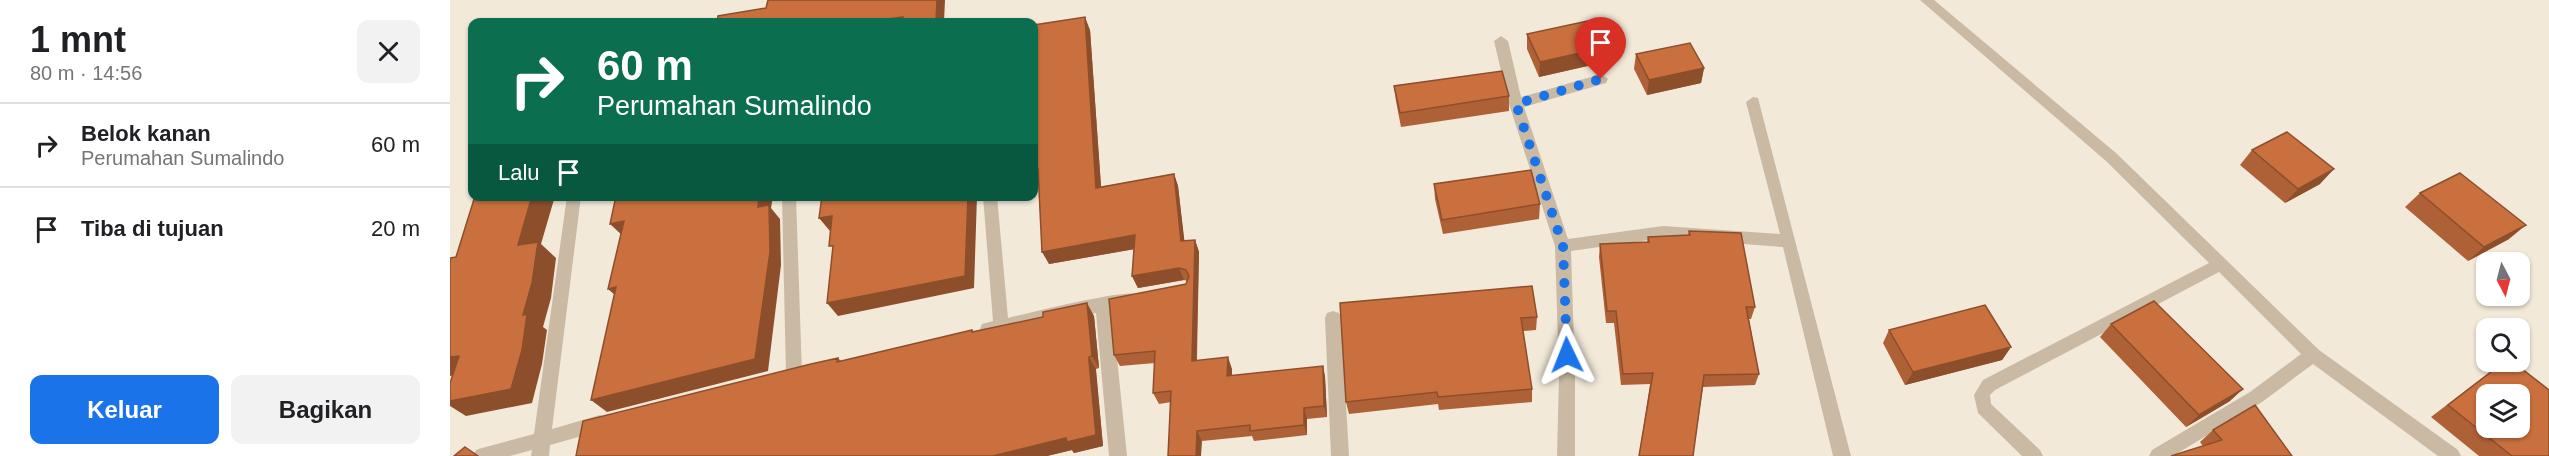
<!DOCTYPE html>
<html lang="id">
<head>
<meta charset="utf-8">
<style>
  body { margin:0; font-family:Helvetica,sans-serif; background:#f2f2f2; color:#202124; height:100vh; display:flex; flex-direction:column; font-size:22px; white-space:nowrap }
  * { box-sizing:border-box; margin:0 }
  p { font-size:20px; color:#757577 }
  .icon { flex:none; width:33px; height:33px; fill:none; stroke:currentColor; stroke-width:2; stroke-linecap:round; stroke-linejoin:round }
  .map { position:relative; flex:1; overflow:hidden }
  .sheet { display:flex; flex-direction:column; background:#fff; width:450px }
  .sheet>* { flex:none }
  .guide { position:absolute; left:18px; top:18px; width:570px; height:183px; border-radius:12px; box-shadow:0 2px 4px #0004; background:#0b6e4f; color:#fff; overflow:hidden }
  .needle { width:39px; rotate:173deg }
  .tools { position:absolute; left:2026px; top:252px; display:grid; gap:12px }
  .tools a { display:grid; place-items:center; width:54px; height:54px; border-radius:12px; background:#fff; box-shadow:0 2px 4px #0004; font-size:30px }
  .pin { position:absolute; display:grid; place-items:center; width:51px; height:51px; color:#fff; margin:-62px -26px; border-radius:50% 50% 50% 0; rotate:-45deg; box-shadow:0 0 6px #0007 }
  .pin .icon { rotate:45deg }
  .me { position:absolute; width:66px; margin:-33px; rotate:358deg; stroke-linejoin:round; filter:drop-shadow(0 0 4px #0008) }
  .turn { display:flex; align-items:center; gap:21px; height:126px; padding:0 30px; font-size:27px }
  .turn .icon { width:78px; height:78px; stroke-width:2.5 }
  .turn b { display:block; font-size:42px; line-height:51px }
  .then { display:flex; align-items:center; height:57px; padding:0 30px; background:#0003; gap:12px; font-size:22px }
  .round { display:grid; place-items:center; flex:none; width:63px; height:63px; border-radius:12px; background:#f2f2f2 }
  .headline { display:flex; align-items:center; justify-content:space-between; height:102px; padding:0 30px }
  h1 { font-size:36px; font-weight:800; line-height:45px }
  .cta { display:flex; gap:12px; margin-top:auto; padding:12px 30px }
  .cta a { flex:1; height:69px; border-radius:12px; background:#1a73e8; color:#fff; font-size:24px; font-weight:800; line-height:69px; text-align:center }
  .cta a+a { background:#f2f2f2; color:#202124 }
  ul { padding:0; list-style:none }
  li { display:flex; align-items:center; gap:18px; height:84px; padding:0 30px; border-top:2px solid #e0e0e0 }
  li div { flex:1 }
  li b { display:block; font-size:22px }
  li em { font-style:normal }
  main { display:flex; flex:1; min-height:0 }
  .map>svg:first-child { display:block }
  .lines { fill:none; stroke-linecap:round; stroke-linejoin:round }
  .minor { fill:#cabaa4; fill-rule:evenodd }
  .wall { fill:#ae6036 }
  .shaded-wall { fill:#8d4e2c }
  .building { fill:#ca703f; stroke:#8d4e2c; stroke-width:1.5; fill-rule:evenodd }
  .route { stroke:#1a73e8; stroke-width:10; stroke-dasharray:0 18 }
</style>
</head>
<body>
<main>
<section class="sheet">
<div class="headline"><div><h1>1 mnt</h1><p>80 m · 14:56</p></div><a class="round"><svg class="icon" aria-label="close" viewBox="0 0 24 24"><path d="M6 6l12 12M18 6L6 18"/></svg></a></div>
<ul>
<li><svg class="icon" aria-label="right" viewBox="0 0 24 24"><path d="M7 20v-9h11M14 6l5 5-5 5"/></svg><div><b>Belok kanan</b><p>Perumahan Sumalindo</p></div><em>60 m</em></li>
<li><svg class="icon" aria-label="arrive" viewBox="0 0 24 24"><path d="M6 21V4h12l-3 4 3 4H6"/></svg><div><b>Tiba di tujuan</b></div><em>20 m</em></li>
</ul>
<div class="cta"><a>Keluar</a><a>Bagikan</a></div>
</section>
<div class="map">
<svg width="2099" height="456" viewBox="0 0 2099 456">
  <rect width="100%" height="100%" fill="#f2e9d9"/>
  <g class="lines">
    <!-- minor -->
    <path class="minor" d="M1470,0h14l182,153 203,197 139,100 3,6h-23l-125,-92 -51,38 -89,54h-24l3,-6 98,-58 51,-38 -82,-82 -224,118 -5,5 1,9 49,46 3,6h-21l-44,-43 -4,-18 9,-15 226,-117 -103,-102z
      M1051,36l7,5 13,56 80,-23 7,5 -2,4 -82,24 44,132 95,-13 117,8 -34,-132 7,-5 5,1 93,358h-18l-50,-209 -120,-9 -92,13 4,125v80h-18l2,-80 -4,-130 -46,-142 -15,-63z
      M117,196h14l-29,233 48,-14 6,3 2,5 -2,5 -6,3 -50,14 -1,11h-18l1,-6 -22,6h-37l3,-6 6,-2 52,-14z
      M332,196h14l6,179 -2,5 -6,2 -6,-2 -2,-5z
      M533,196h14l11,122c21,-5 113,-28 127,-24l2,5 -2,5 -23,5 15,147h-18l-13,-143 -108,23 -6,-2 -2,-5 2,-5 11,-3z
      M883,311l6,2 2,5 8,138h-18l-6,-138 2,-5z"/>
  </g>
  <!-- wall -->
  <path class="wall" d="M640,30l11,157 73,-13 4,12 6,55 11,-1 4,12 -2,109 35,8v7l91,-10 2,11 2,40 -20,2v16l-53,6 -2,-5 -50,5 -31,-39 -12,2 -6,-11 2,-30 -35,3 -6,-11 72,-71 1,-3 -3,-1 -46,8 -6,-12 2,-27 -85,15 -11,-81 -4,1z
    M1077,34l79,13 -1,15 -66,15 -12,-28z
    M1186,54l68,14 -3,15 -54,12 -13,-26z
    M944,86l115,10v15l-108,16 -5,-26z
    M1802,150l68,34 -35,19 -45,-38z
    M984,184l106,20 -1,15 -96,15 -8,-35z
    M1970,193l89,46 -41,22 -63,-54z
    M1239,231l66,76 -4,12h-2l10,55 -4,11 -52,2 -10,69h-54l11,-72 -29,1 -7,-62h-8l-7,-66 1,-13 47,-2 1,-5 40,-2z
    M1082,286l5,31 -1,13 -13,1 9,58v13l-93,8 -1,-6 -89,10 -3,-12z
    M644,316l5,52 -3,1v4l7,73 -29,7 -2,-3 -25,6h-471l262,-98 3,3 131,-31 2,2z
    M1661,324l119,77 -44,26 -86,-90z
    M1439,330l122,17 -9,13 -97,25 -22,-42z
    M2053,362l46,94h-70l-48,-39z
    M1763,430l79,26 -89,-10 -3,-4z"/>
  <!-- shaded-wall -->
  <path class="shaded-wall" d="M487,0h8l-1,22h-8z
    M453,17l3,5h-38z
    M635,17l5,13 12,170 -6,-12z
    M1156,47l-1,15 -66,15 1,-15z
    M1254,68l-3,15 -54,12 2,-15z
    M588,169l6,13 -10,2v-14z
    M1884,169l-14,15 -35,19 13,-14z
    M724,174l4,12 8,68 -5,-13z
    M82,196h23l-14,48 15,14 -5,40 -8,29 4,3 -5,34 -10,39 -66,13 -16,-10v-5l73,-86 -5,-70z
    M309,196h14l-2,12 9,11 1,46 -13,106 -161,41 -16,-12 167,-193z
    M518,196h9l-3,92 -136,28 -11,-13z
    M382,216l11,13 -13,2 -11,-13z
    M174,221v16l-14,-13z
    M2076,225l-17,14 -41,22 16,-14z
    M685,235l6,13 -92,16 -7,-12z
    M745,240l4,12 -3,120 -4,-11z
    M729,268l5,12 -46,8 -6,-12z
    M166,287l7,15 -15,-13z
    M637,303l7,13 5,52 -7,-12z
    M1561,347l-9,13 -97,25 8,-13z
    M9,356l21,14 -30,6v-19z
    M639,357l7,12 7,77 -29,7 -2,-3 -25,6h-54z
    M778,357l4,12v18l-5,-11z
    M873,366l2,11 2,40 -3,-11z
    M1793,389l-13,12 -44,26 13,-12z
    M854,408l3,11v16l-3,-10z
    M747,431l5,10 -1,15h-5z"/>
  <!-- building -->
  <path class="building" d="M318,0h169l-1,22h-34l1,-5 -35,5h-153h2l1,-6 48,-8z
    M635,17l11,171 78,-14 7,67 14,-1 -3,121 36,-4 -1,19 96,-10 1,40 -20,2v17l-54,6v-6l-53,6 -1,25h-28l3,-65 -18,2 2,-42 -41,4 -5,-56 77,-15 3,-8 -3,-6 -7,-2 -47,8 3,-41 -93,17 -4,-83 -4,1v-145z
    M1142,20l14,27 -66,15 -13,-28z
    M1240,43l14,25 -55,12 -13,-26z
    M1052,71l7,25 -109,17 -6,-27z
    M1837,132l47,37 -36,20 -46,-39z
    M1081,170l9,34 -98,16 -8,-36z
    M2010,173l66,52 -42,22 -64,-54z
    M25,196h57l-14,49 20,-3 -6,41 -9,32 4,-1 -5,36 -11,39 -61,12v-18l9,-27 -9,1v-99l6,-1z
    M166,196h143l-1,11 11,-2 1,47 -15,107 -164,41 25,-113 -8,2 16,-68 -14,3z
    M372,196h146l-3,80 -138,27 6,-57h-4l3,-30 -13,2z
    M1239,231l52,2 14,74h-9l13,67 -55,1 -11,81h-54l14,-83 -30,1 -7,-63h-9l-7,-67 49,-2 -1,-5 42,-2z
    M1082,286l5,31 -16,1 11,71 -94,8 -1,-5 -91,10 -6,-99z
    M1704,301l89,88 -44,26 -88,-91z
    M637,303l5,53 -3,1v4l7,74 -29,7 -1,-4 -73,18h-417l7,-35 228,-57 27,-6 -1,4 135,-32v2l71,-15v-5z
    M1535,305l26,42 -98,25 -24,-42z
    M2054,362h9l36,28v66h-37l-64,-51zM2037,394h33v34h-33z
    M1805,405l37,51h-121l51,-16 -9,-10z
    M15,447l13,9h-24z"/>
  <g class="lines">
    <!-- route -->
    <path class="route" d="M1117,355l-4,-109 -47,-142 85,-25"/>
  </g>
</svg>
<div class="tools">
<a><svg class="needle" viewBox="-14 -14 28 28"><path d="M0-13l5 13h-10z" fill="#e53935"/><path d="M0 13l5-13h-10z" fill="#757577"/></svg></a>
<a><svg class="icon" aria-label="search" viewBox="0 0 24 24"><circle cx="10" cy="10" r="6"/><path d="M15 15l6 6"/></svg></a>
<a><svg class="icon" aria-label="layers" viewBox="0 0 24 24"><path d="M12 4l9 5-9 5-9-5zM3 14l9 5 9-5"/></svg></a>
</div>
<div class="pin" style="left:1151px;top:79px;background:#d93025"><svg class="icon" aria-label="arrive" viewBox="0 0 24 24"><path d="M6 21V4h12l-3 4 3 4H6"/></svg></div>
<svg class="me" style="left:1117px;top:355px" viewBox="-20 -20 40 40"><path d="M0-17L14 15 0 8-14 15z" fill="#1a73e8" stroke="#fff" stroke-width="4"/></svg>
<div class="guide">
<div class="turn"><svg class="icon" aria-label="right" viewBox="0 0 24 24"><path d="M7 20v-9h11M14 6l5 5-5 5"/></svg><div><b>60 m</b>Perumahan Sumalindo</div></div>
<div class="then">Lalu<svg class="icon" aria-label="arrive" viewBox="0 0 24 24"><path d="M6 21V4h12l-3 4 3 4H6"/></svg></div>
</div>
</div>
</main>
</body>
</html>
